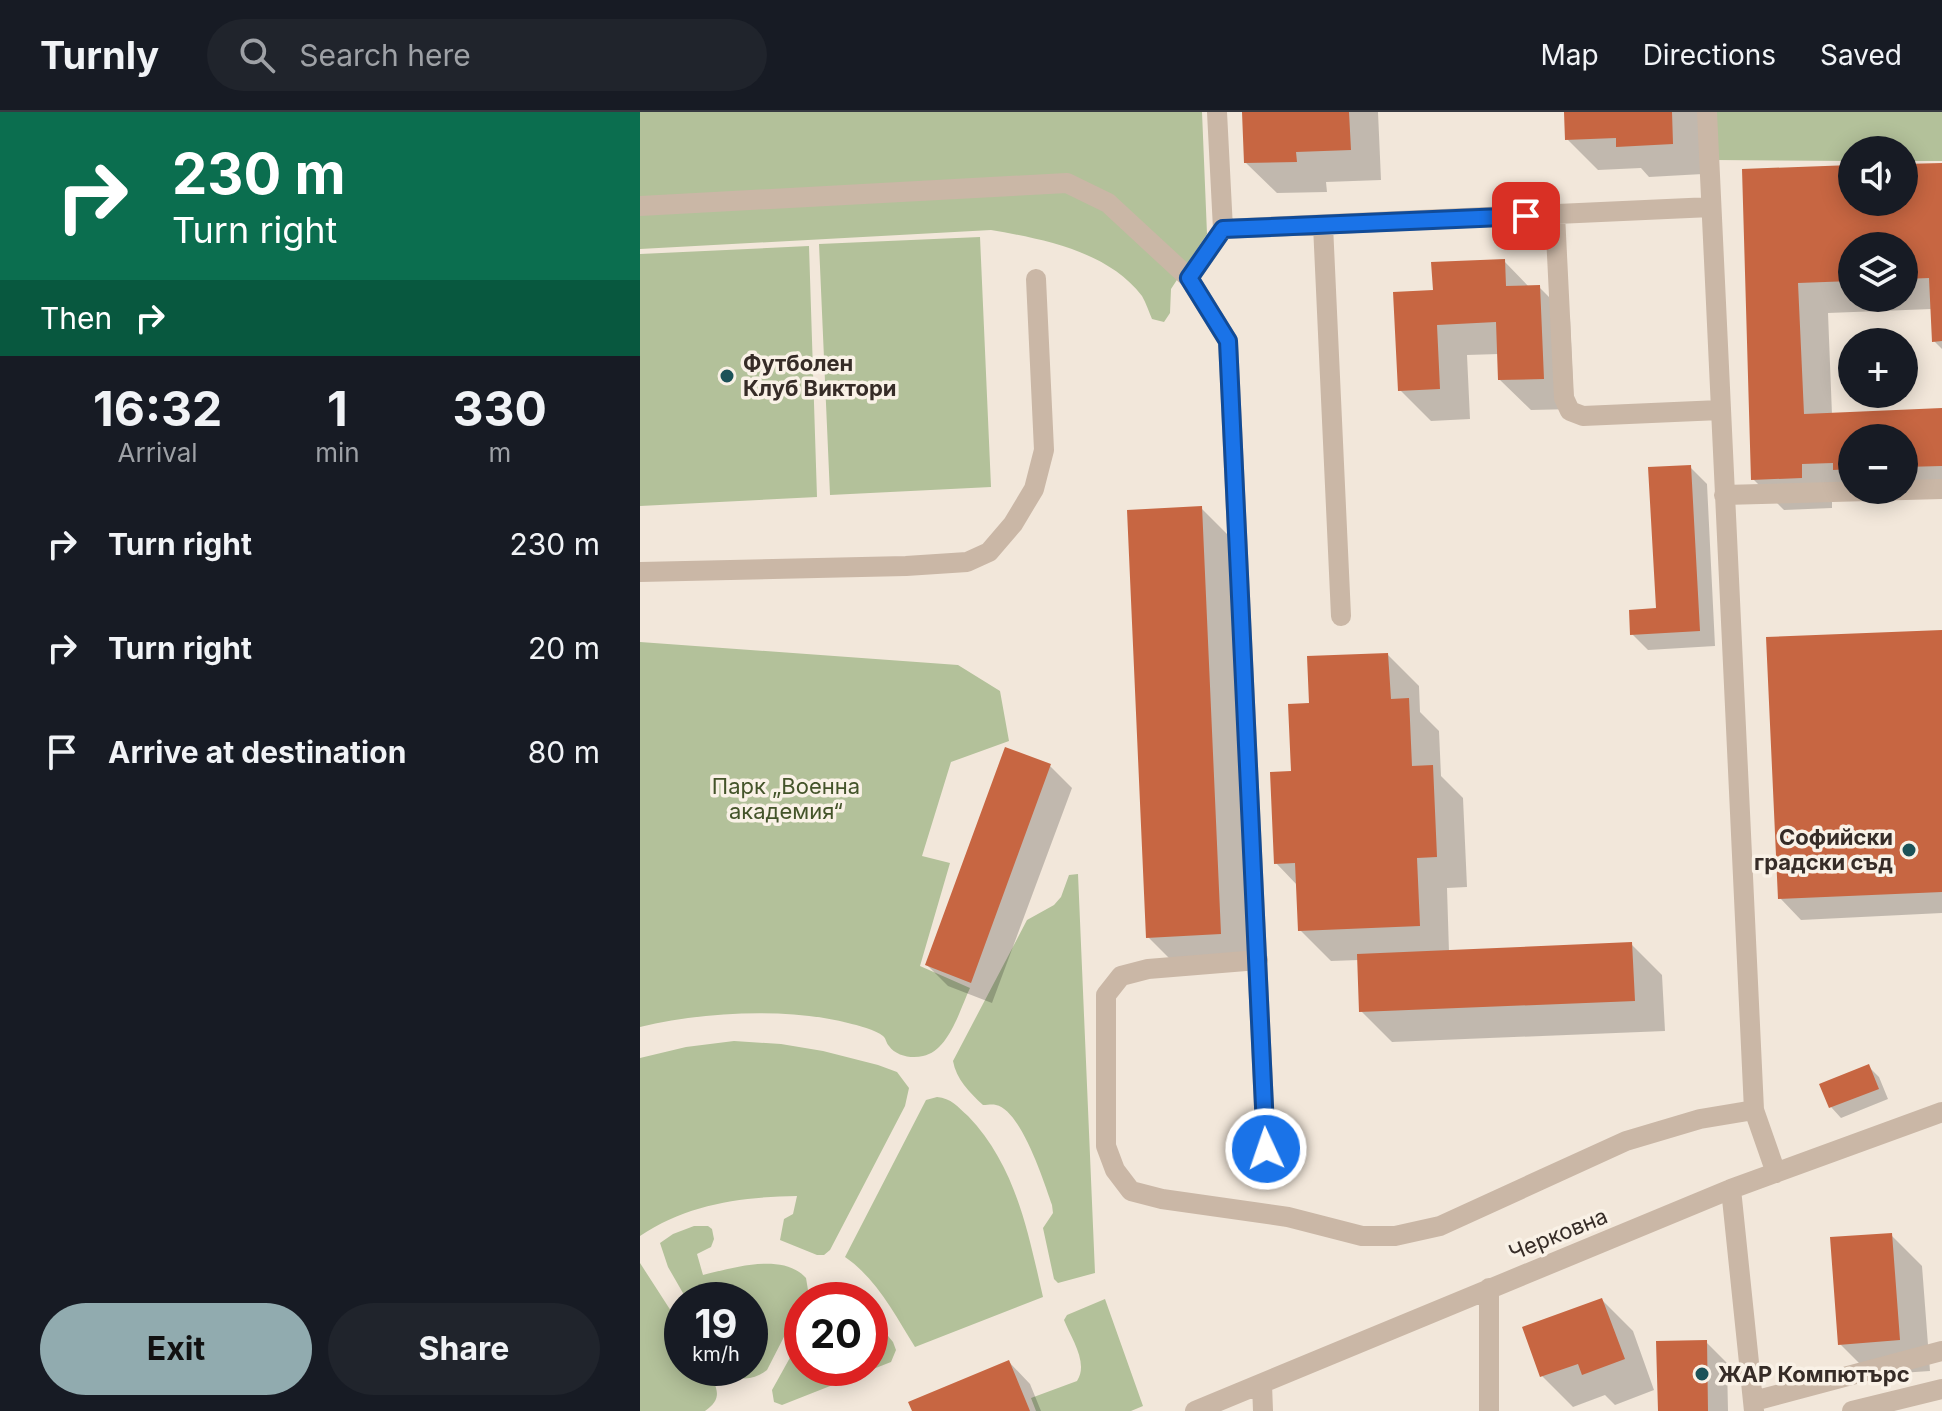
<!DOCTYPE html>
<html lang="en">
<head>
<meta charset="utf-8">
<style>
  body { margin:0; font-family:Inter,sans-serif; background:#20242c; color:#f1f3f6; height:100vh; display:flex; flex-direction:column; font-size:30px; white-space:nowrap }
  * { box-sizing:border-box; margin:0 }
  p { font-size:26px; color:#9ea1a6 }
  .icon { flex:none; width:44px; height:44px; fill:none; stroke:currentColor; stroke-width:2; stroke-linecap:round; stroke-linejoin:round }
  .map { position:relative; flex:1; overflow:hidden }
  .side { display:flex; flex-direction:column; background:#171b24; width:640px }
  .side>* { flex:none }
  .top-card { background:#0b6e4f; color:#fff; overflow:hidden }
  .tools { position:absolute; left:1198px; top:24px; display:grid; gap:16px }
  .tools a { display:grid; place-items:center; width:80px; height:80px; border-radius:50%; background:#171b24; box-shadow:0 4px 20px #0003; font-size:40px }
  .speed { position:absolute; left:24px; top:1170px; display:flex; gap:16px; font-size:40px; font-weight:700; text-align:center }
  .speed>* { display:grid; place-content:center; width:104px; height:104px; border-radius:50%; background:#171b24; box-shadow:0 4px 20px #0003; line-height:1 }
  .speed small { font-size:20px; font-weight:400 }
  .speed .limit { border:12px solid #d22; background:#fff; color:#111 }
  .pin { position:absolute; display:grid; place-items:center; width:68px; height:68px; color:#fff; margin:-34px; border-radius:16px; box-shadow:0 4px 12px #0006 }
  .me { position:absolute; width:88px; margin:-44px; rotate:357deg; stroke-linejoin:round; filter:drop-shadow(0 0 6px #0008) }
  .turn { display:flex; align-items:center; gap:28px; height:168px; padding:0 40px; font-size:36px }
  .turn .icon { width:104px; height:104px; stroke-width:2.5 }
  .turn b { display:block; font-size:56px; line-height:68px }
  .then { display:flex; align-items:center; height:76px; padding:0 40px; background:#0003; gap:16px; font-size:30px }
  .eta { display:flex; justify-content:space-evenly; align-items:center; height:136px; text-align:center }
  .eta b { font-size:48px; font-weight:700; line-height:56px }
  .action { display:flex; gap:16px; margin-top:auto; padding:16px 40px }
  .action a { flex:1; height:92px; border-radius:48px; background:#91abaf; color:#111; font-size:32px; font-weight:700; line-height:92px; text-align:center }
  .action a+a { background:#20242c; color:#f1f3f6 }
  ul { padding:0; list-style:none }
  li { display:flex; align-items:center; gap:24px; height:104px; padding:0 40px }
  li div { flex:1 }
  li b { display:block; font-size:30px }
  li em { font-style:normal }
  header { display:flex; align-items:center; gap:48px; box-sizing:border-box; height:112px; padding:0 40px; background:#171b24; border-bottom:2px solid #363941 }
  header strong { font-size:38px }
  nav { display:flex; gap:44px; margin-inline-start:auto; font-size:28px }
  .search { width:560px; height:72px; background:#20242c; display:flex; align-items:center; gap:20px; box-sizing:border-box; padding:0 28px; border-radius:44px; color:#9ea1a6; font-size:30px }
  main { display:flex; flex:1; min-height:0 }
  .map>svg:first-child { display:block }
  .green { fill:#b3c19a }
  .shadow { fill:#0003; fill-rule:evenodd }
  .building { fill:#c76642 }
  .lines { fill:none; stroke-linecap:round; stroke-linejoin:round }
  .minor { stroke:#cab7a6; stroke-width:20 }
  .route-casing { stroke:#114b97; stroke-width:20 }
  .route { stroke:#1a73e8; stroke-width:14 }
  .poi-dot { fill:#1c5258; stroke:#f9f1e6; stroke-width:3 }
  .labels { text-anchor:middle; stroke-width:7; stroke-linejoin:round; paint-order:stroke }
  .poi-label { font-size:22px; font-weight:bold; fill:#362c27; stroke:#f9f1e6; text-anchor:start }
  .park-label { font-size:22px; fill:#44542a; stroke:#f9f1e6 }
  .street-label { font-size:22px; fill:#362c27; stroke:#f9f1e6 }
</style>
</head>
<body>
<header>
<strong>Turnly</strong>
<div class="search"><svg class="icon" aria-label="search" viewBox="0 0 24 24"><circle cx="10" cy="10" r="6"/><path d="M15 15l6 6"/></svg>Search here</div>
<nav><a>Map</a><a>Directions</a><a>Saved</a></nav>
</header>
<main>
<section class="side">
<div class="top-card">
<div class="turn"><svg class="icon" aria-label="right" viewBox="0 0 24 24"><path d="M7 20v-9h11M14 6l5 5-5 5"/></svg><div><b>230 m</b>Turn right</div></div>
<div class="then">Then<svg class="icon" aria-label="right" viewBox="0 0 24 24"><path d="M7 20v-9h11M14 6l5 5-5 5"/></svg></div>
</div>
<div class="eta">
<div><b>16:32</b><p>Arrival</p></div>
<div><b>1</b><p>min</p></div>
<div><b>330</b><p>m</p></div>
</div>
<ul>
<li><svg class="icon" aria-label="right" viewBox="0 0 24 24"><path d="M7 20v-9h11M14 6l5 5-5 5"/></svg><div><b>Turn right</b></div><em>230 m</em></li>
<li><svg class="icon" aria-label="right" viewBox="0 0 24 24"><path d="M7 20v-9h11M14 6l5 5-5 5"/></svg><div><b>Turn right</b></div><em>20 m</em></li>
<li><svg class="icon" aria-label="arrive" viewBox="0 0 24 24"><path d="M6 21V4h12l-3 4 3 4H6"/></svg><div><b>Arrive at destination</b></div><em>80 m</em></li>
</ul>
<div class="action"><a>Exit</a><a>Share</a></div>
</section>
<div class="map">
<svg width="1302" height="1299" viewBox="0 0 1302 1299">
  <rect width="100%" height="100%" fill="#f2e7da"/>
  <!-- green -->
  <path class="green" d="M0,0h562l5,122 -36,55 -1,24 -6,9 -12,-3c-3,-7 -6,-16 -10,-23 -34,-45 -100,-57 -151,-66l-351,19z
    M1073,0h229v49h-38v-11h-52v11l-137,-1z
    M340,125l11,250 -161,8 -11,-251z
    M169,134l8,251 -177,9v-252z
    M0,530l318,23 42,26 9,50 -58,21 -29,94 28,7 -30,103 50,22c-10,21 -21,63 -47,68 -11,3 -27,0 -34,-10 -3,-3 -3,-8 -6,-10 -7,-6 -26,-11 -35,-13 -62,-16 -146,-11 -208,4z
    M438,762l17,399 -37,10 -4,-4 -11,-51 10,-15 -1,-8c-8,-23 -31,-95 -56,-100 -4,-1 -8,0 -13,0 -13,-12 -27,-26 -30,-44l74,-141 27,-15 7,-8 8,-22z
    M94,929l47,3 42,7 55,14 19,7 12,16 -4,18 -75,144 -6,5h-7l-37,-15 4,-21 9,-5 4,-18c-56,1 -110,8 -157,40v-178l46,-11z
    M297,985c14,1 21,10 31,19 48,50 60,116 75,181l-128,50c-20,-32 -38,-68 -70,-90l81,-157z
    M54,1114h14l4,3 2,10 -3,8 -14,7 6,21c29,-7 80,-23 103,3l2,12 -41,80c-12,10 -32,13 -41,-2h24v-68h-63l-19,-33 -8,-24 13,-9z
    M0,1151l42,65v40h24c10,17 19,30 -1,43h-65z
    M465,1187l38,107 -12,5h-95l-5,-13 46,-17c12,-18 -6,-43 -13,-61l3,-5z
    M230,1202l23,28 3,8 -5,12 -109,43 -8,-3 -2,-12 30,-54v32h68z"/>
  <!-- shadow -->
  <path class="shadow" d="M604,0h134l3,68 -55,2 1,10 -50,1 -31,-30z
    M926,0h135l2,62 -54,3 -8,-9 -43,2 -31,-31z
    M1302,53v184l-8,-8 -2,-32 -104,4 4,102 110,-5v87l-110,-3v14l-48,2 -31,-31 -9,-308 108,-4v35h52v-36zM1212,134h52v52h-52zM1212,326h52v52h-52z
    M864,149l26,27 9,-1 31,31 4,91 -43,1 -31,-30 -1,-26 -32,1 3,64 -39,2 -31,-31 35,-98z
    M1050,355l17,17 8,162 -67,4 -16,-16 26,-24z
    M561,396l31,31 19,426 -72,3 -31,-31z
    M1302,520v281l-141,7 -21,-22z
    M748,543l31,31 1,26 19,19 2,45 22,22 4,89 -20,1 2,64 182,-8 31,31 3,56 -273,11 -31,-31 -2,-51 -28,1 -31,-31 -2,-44 -22,-23 17,-90 19,-68z
    M366,638l44,16 22,22 -80,215 -44,-17 -21,-21z
    M1229,955l10,10 9,22 -47,19 -10,-11z
    M1251,1123l31,31 8,105 -59,4 -31,-31z
    M962,1188l31,31 21,59 -39,15 -10,-10 -32,12 -31,-31z
    M1066,1230l21,21 1,48h-68z
    M369,1250l21,22 11,27h-126z"/>
  <!-- building -->
  <path class="building" d="M602,0h107l2,38 -55,2 1,10 -53,1z
    M924,0h108l1,32 -57,3v-9l-51,2z
    M1302,51v178l-10,1 -3,-64 -25,1v-33h-52v35l-54,2 6,131 138,-6v58l-38,1v-29h-52v31l-19,1v-7l-31,1v14l-51,2 -9,-311 110,-4v37h52v-38z
    M865,147l1,27 34,-1 4,94 -46,1 -2,-58 -59,3 3,64 -42,2 -5,-99 40,-2 -2,-28z
    M1051,353l9,166 -70,4 -1,-25 27,-2 -8,-141z
    M562,394l19,428 -75,4 -19,-428z
    M1302,518v262l-164,7 -12,-262z
    M748,541l3,46 18,-1 3,68 21,-1 4,92 -20,1 3,68 -122,5 -3,-68 -21,1 -4,-92 21,-1 -3,-67 21,-1 -2,-47z
    M365,635l46,17 -80,219 -46,-18z
    M992,830l3,59 -276,11 -2,-58z
    M1229,952l10,25 -50,19 -10,-24z
    M1252,1121l8,107 -62,5 -8,-108z
    M962,1186l23,61 -43,16 -4,-11 -38,13 -18,-50z
    M1067,1228l1,71h-50l-2,-70z
    M369,1248l21,51h-118l-4,-9z"/>
  <g class="lines">
    <!-- minor -->
    <path class="minor" d="M577,0l6,117 -34,49 39,63 38,808
      M1067,0l47,998 22,63
      M0,94l427,-23 41,20 81,75
      M915,102l9,184 6,13 13,5 137,-6
      M683,113l18,391
      M583,117l488,-22
      M1084,383l218,-6
      M0,460l266,-6 61,-4 22,-10 24,-28 21,-35 10,-39 -8,-171
      M618,848l-110,9 -27,7 -15,19v151l9,24 16,21 31,8 126,18 74,19h33l45,-10 186,-85 74,-22 54,-9
      M1091,1077l23,222
      M622,1272l1,27
      M1114,1289l188,-50
      M555,1299l536,-222 211,-77
      M849,1299v-123
      M1212,1299l90,-22"/>
  </g>
  <g class="lines">
    <!-- route casing -->
    <g class="route-casing">
      <path id="route" d="M626,1037l-38,-808 -39,-63 34,-49 303,-13"/>
    </g>
    <!-- route -->
    <use href="#route" class="route"/>
  </g>
  <!-- markers -->
  <g class="poi-dot">
    <circle cx="87" cy="264" r="8"/>
    <circle cx="1269" cy="738" r="8"/>
    <circle cx="1062" cy="1262" r="8"/>
  </g>
  <g class="labels">
    <!-- poi labels -->
    <g class="poi-label">
      <text x="103" y="259">Футболен<tspan x="103" dy="25">Клуб Виктори</tspan></text>
      <text x="1253" y="733" text-anchor="end">Софийски<tspan x="1253" dy="25">градски съд</tspan></text>
      <text x="1078" y="1270">ЖАР Компютърс</text>
    </g>
    <!-- park labels -->
    <g class="park-label">
      <text x="146" y="682">Парк „Военна<tspan x="146" dy="25">академия“</tspan></text>
    </g>
    <!-- street labels -->
    <g class="street-label">
      <text transform="translate(918 1122) rotate(-22)" y="8">Черковна</text>
    </g>
  </g>
</svg>
<div class="tools">
<a><svg class="icon" aria-label="sound" viewBox="0 0 24 24"><path d="M4 9h4l5-4v14l-5-4H4zM17 9q2 3 0 6"/></svg></a>
<a><svg class="icon" aria-label="layers" viewBox="0 0 24 24"><path d="M12 4l9 5-9 5-9-5zM3 14l9 5 9-5"/></svg></a>
<a>+</a>
<a>−</a>
</div>
<div class="speed"><div>19<small>km/h</small></div><div class="limit">20</div></div>
<div class="pin" style="left:886px;top:104px;background:#d93025"><svg class="icon" aria-label="arrive" viewBox="0 0 24 24"><path d="M6 21V4h12l-3 4 3 4H6"/></svg></div>
<svg class="me" style="left:626px;top:1037px" viewBox="-20 -20 40 40"><circle r="17" fill="#1a73e8" stroke="#fff" stroke-width="3"/><path d="M0-11L8 9 0 5-8 9z" fill="#fff"/></svg>
</div>
</main>
</body>
</html>
